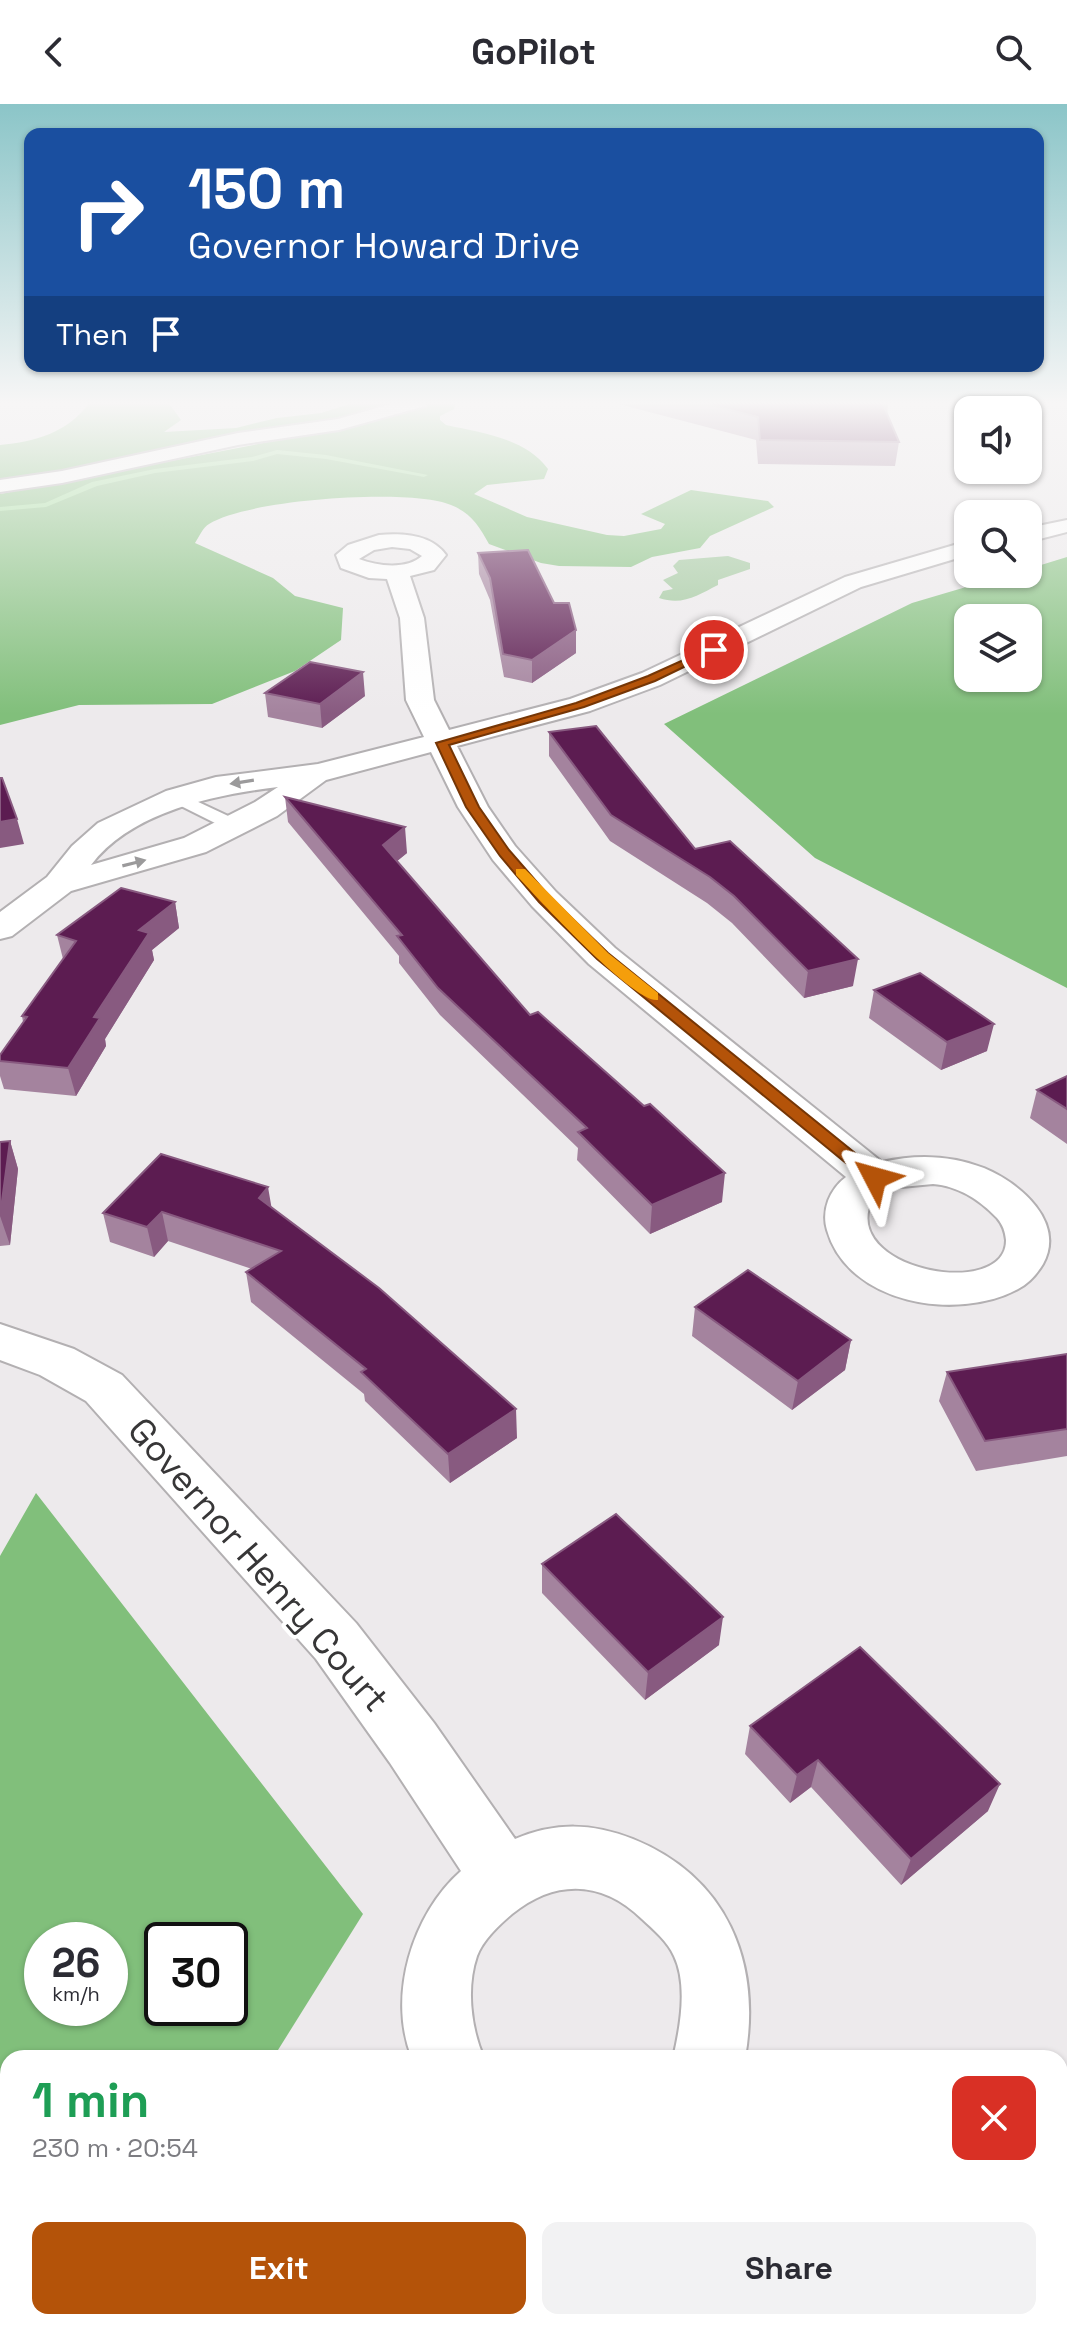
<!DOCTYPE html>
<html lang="en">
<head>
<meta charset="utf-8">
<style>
  body { margin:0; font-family:"Space Grotesk",sans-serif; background:#f2f2f3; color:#2b2b33; height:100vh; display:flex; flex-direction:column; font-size:30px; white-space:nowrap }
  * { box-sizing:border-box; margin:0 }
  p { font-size:26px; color:#7c7c81 }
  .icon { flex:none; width:44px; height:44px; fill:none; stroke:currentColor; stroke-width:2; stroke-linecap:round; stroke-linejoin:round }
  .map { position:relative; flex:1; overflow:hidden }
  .panel { position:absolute; left:0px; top:1946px; width:1068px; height:280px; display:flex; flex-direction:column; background:#fff; border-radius:24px 24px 0 0; box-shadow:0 2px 6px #0004 }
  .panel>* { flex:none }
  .top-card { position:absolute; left:24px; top:24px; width:1020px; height:244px; border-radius:16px; box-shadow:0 2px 6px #0004; background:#1a4fa0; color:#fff; overflow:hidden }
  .controls { position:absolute; left:954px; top:292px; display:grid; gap:16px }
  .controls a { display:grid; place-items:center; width:88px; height:88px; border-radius:16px; background:#fff; box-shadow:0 2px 6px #0004; font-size:40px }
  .speed { position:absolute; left:24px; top:1818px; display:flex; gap:16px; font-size:40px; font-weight:700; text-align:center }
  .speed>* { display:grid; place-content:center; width:104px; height:104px; border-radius:50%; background:#fff; box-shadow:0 2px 6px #0004; line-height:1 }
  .speed small { font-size:20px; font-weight:400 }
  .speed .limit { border:4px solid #111; border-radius:12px; background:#fff; color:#111 }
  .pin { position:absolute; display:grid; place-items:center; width:68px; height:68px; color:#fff; margin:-34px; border:4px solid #fff; border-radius:50%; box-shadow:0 2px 8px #0007 }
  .me { position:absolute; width:88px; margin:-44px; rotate:309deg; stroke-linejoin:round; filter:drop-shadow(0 0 6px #0008) }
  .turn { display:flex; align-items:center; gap:28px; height:168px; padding:0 32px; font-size:36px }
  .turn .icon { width:104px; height:104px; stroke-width:2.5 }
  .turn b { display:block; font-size:56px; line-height:68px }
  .then { display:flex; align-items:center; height:76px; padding:0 32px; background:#0003; gap:16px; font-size:30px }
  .round { display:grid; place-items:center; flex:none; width:84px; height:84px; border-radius:16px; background:#f2f2f3 }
  .overview { display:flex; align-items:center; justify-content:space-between; height:136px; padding:0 32px }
  h1 { font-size:48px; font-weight:600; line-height:60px; color:#1e9e55 }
  .button { display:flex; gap:16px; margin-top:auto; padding:16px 32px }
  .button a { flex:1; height:92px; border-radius:16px; background:#b45309; color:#fff; font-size:32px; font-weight:600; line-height:92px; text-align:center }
  .button a+a { background:#f2f2f3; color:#2b2b33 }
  header { display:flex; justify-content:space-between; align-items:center; height:104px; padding:0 32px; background:#fff; font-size:36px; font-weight:600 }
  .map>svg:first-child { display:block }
  .green { fill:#9dc699 }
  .forest { fill:#81bf7b; fill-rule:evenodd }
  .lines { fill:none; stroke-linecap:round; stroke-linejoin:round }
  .stream { fill:#a0df99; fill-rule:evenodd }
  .service-casing { stroke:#b3b0b2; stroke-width:4 }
  .minor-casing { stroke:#b3b0b2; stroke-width:4 }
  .service { fill:#fff; fill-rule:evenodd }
  .minor { fill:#fff; fill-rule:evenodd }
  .wall { fill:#a4839e }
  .shaded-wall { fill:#885a80 }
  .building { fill:#5c1c51; stroke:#885a80; stroke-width:2 }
  .oneway { fill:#9b9a9b }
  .route { fill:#b45309; stroke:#753606; stroke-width:2 }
  .slow { fill:#f59e0b }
  .labels { text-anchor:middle; stroke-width:8; stroke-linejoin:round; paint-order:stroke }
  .near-street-label { font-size:36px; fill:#373637; stroke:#fff }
</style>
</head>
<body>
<header><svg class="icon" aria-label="back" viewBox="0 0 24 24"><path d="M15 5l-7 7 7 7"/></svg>GoPilot<svg class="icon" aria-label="search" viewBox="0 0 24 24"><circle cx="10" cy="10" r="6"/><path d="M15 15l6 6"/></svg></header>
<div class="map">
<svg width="1067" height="2226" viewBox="0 0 1067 2226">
  <rect width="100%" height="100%" fill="#edeaec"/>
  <!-- green -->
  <path class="green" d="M728,452l22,7v6l-32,11v5c-20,10 -35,21 -59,13l4,-7 10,-2 -10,-9 15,-7 -5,-7 6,-6z"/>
  <!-- forest -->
  <path class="forest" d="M90,298h78l13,18 -17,12 72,-4 41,-10 44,-5 35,-11h41l-61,17 -121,18 -109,28 -106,15v-35c35,-3 69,-13 90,-43z
    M432,298h24l-2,7 -14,7v4l6,5c36,8 79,13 102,44l-4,10 -57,6 -13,9 53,23 80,18 17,1 37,-7 4,-5 -24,-10 50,-24 77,11 6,6 -64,29 -10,12 -48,9 -21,10 -72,-1 -18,-3 -52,-19c-10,-18 -18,-31 -38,-39 -41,-17 -203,-6 -242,19 -6,3 -10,13 -14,19l78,35 22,18 48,12 -2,32 -46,31 -83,33 -133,1 -79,20v-231l341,-66z
    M1067,453v431l-252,-130 -151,-134 248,-121 98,-29h18v-5zM1028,514v60h-60v-60z
    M36,1389l327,421 -90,144h-265v264h100l-5,8h-103v-774zM110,1836v68h-68v-68zM230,1836v68h-68v-68z"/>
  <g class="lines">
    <!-- stream -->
    <path class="stream" d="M277,346l49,5 102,20 -4,2 -98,-18 -49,-5 -24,7 -98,12 -58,13 -51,21 -46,4v-4l45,-4 47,-21 63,-13 97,-12z"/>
    <!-- service casing -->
    <g class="service-casing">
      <path id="service" d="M177,688l64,30 3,4 -3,4h-12l-58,-29 -2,-4 2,-4z"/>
    </g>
    <!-- minor casing -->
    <g class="minor-casing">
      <path id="minor" d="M398,298h30l-3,4 -86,24 -101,15 -176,38 -62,9v-12l62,-9 176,-38 100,-14z
        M1067,416v12l-39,10v-14z
        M379,431c23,-2 52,-1 67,20l-12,15 -24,6 14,42 10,82 15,30 121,-31 72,-26 203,-96 123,-36v14l-107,32 -201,98 -70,26 -133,35 31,61 27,39 41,46 59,56 267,214c35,-8 68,-7 102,6 36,15 82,54 59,96 -6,10 -15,20 -25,25 -61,33 -170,15 -191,-59 -6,-20 3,-41 19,-53l-257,-213 -57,-58 -39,-46 -35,-53 -27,-55 -105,28 -49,36 -71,36 -135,39 -59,45 -12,3v-27l47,-35 25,-31 26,-23 68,-32 50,-14 102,-13 106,-27 -18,-37 -6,-82 -13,-39 -18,-1 -28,-10 -5,-13 12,-10zM392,443l18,2 12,7c-15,14 -45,10 -63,3l15,-9zM278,683l-23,15 -71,36 -93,27c41,-54 124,-70 187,-78zM933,1080c25,2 47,16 64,34 6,7 8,13 9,22 1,61 -168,30 -134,-40l19,-12z
        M0,1220l74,25 48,26 234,248 78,100 81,116c41,-17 77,-16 118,0 94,38 129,123 112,219h-72c7,-30 15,-73 1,-102 -6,-14 -21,-27 -32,-37 -40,-39 -87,-40 -130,-5 -13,11 -29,26 -35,42 -11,32 -6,72 7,102h-72c-25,-61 0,-144 49,-187l-71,-108 -74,-104 -230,-258 -46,-26 -40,-15z"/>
    </g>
    <!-- service -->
    <use href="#service" class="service"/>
    <!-- minor -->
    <use href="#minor" class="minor"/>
  </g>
  <!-- wall -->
  <path class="wall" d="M611,298h277l-1,12 12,28 -4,24 -137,-2 -2,-24z
    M478,449l76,50 22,27v23l-44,30 -28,-6 -14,-77 -11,-26z
    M265,589l100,3 -43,32 -54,-11z
    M549,628l146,117 158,137 -49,12 -72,-75 -25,-20 -97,-62 -61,-85z
    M285,693l122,56 -10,8 133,154 192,187 -72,32 -73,-74 1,-12 -138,-133 -41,-52v-7l-111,-134z
    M175,798l4,26 -27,22 2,10 -49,79 1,7 -30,50 -72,-7 -4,-13v-21l23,-33 -1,-6 41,-57 -6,-24z
    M874,886l113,61 -46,19 -72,-52z
    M1067,972v68l-37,-26 7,-28z
    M10,1037l8,28 -8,76 -10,1v-104z
    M272,1103l245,231 -67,45 -85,-82 -1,-7 -113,-92 -5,-30 6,-3 -84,-28 -14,16 -44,-15 -7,-29z
    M695,1203l156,33 -6,30 -53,40 -100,-74z
    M1067,1250v102l-91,15 -37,-70 8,-29z
    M542,1460l177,81 -74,55 -103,-107z
    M750,1622l238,85 -87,74 -90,-98 -21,16 -45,-49z
    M930,2218h130l7,8h-139z"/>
  <!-- shaded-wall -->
  <path class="shaded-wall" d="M877,298h11l-1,12z
    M576,526v23l-44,30v-23z
    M363,568l2,24 -43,32 -2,-24z
    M17,715l7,25 -24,4v-26z
    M405,723l2,26 -22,18 -2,-26z
    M175,798l4,26 -27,22 2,10 -49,79 1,7 -30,50 -8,-28 71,-138z
    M858,855l-5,27 -49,12 4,-27z
    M994,920l-7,27 -46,19 6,-28z
    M10,1037l8,28 -8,76 -10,-29z
    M725,1069l-3,29 -72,32 2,-29z
    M268,1083l5,29 -14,-18z
    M162,1108l6,29 -14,16 -7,-30z
    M851,1236l-6,30 -53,40 6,-29z
    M516,1305l1,29 -67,45 -2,-29z
    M723,1513l-4,28 -74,55 3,-28z
    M818,1656l-7,27 -21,16 7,-28z
    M1000,1680l-12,27 -87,74 10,-26z"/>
  <!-- building -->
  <path class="building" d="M699,298h183l17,40 -139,-2 -2,-23z
    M528,446l26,53h15l7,27 -44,30 -29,-6 -13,-76 -12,-25z
    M310,558l53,10 -43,32 -55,-11z
    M596,622l99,123 35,-8 128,118 -50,12 -74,-75 -24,-19 -99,-62 -62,-83z
    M0,674h2l15,41 -17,3z
    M285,693l120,30 -22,18 147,170 8,-3 106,94 6,-2 75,69 -73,32 -74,-73 9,-4 -149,-140 -41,-52 5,-1z
    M121,784l54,14 -36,28 10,3 -55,84 6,1 -32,50 -68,-7v-6l27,-38 -5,-1 54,-75 -19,-6z
    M920,869l74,51 -47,18 -73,-52z
    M1067,972v33l-30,-19z
    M10,1037l-10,75v-74z
    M161,1050l107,33 -9,11 120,90 137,121 -68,45 -87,-82 5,-3 -120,-97 35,-21 -119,-39 -15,15 -44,-14z
    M748,1166l103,70 -53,41 -103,-74z
    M1067,1250v75l-82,12 -38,-69z
    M616,1410l107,103 -75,55 -106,-108z
    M860,1543l140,137 -89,75 -93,-99 -21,15 -47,-49z
    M1060,2021l7,4v201h-117l-12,-7v-1h122z
    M286,2218h14l25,8h-42z"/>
  <!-- one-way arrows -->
  <defs><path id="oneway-solid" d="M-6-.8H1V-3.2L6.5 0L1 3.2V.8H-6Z" transform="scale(2)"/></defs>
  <g class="oneway">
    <use href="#oneway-solid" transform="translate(242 678) rotate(171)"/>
    <use href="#oneway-solid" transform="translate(134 759) rotate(-14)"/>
  </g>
  <!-- sky -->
  <linearGradient id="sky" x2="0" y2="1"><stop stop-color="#8bc5c8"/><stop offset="0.49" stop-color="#f7f6f6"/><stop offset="1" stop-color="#f7f6f6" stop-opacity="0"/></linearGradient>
  <rect width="1067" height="610" fill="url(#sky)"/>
  <!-- route -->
  <path class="route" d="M710,544l9,2 -64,31 -71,26 -135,38 30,62 30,43 40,46 59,57 273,221 3,4 -3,4h-12l-272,-223 -58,-57 -39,-46 -34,-49 -30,-64 140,-40 72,-27z"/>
  <!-- slow -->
  <path class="slow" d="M516,765h9l83,84 50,40v7c-24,4 -122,-104 -142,-125z"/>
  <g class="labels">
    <!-- near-street labels -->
    <g class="near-street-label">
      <text transform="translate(259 1460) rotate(49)" y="13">Governor Henry Court</text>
    </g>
  </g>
</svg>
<div class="controls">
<a><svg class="icon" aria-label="sound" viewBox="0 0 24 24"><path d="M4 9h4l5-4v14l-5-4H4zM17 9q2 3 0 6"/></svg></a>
<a><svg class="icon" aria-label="search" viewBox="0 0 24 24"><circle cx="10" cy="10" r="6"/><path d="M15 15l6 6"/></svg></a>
<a><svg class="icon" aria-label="layers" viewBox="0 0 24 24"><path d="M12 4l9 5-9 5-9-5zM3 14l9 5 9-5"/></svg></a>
</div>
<div class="speed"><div>26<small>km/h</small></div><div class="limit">30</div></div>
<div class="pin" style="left:714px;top:546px;background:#d93025"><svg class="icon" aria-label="arrive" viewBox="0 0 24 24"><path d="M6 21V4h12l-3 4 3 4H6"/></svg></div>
<svg class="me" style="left:875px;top:1074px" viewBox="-20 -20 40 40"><path d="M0-17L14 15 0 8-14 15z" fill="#b45309" stroke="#fff" stroke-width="4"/></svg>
<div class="top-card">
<div class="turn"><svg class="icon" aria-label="right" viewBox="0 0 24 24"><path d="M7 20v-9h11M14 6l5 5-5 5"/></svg><div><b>150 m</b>Governor Howard Drive</div></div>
<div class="then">Then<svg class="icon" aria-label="arrive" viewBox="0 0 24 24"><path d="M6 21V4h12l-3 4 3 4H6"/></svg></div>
</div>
<section class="panel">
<div class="overview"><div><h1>1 min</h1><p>230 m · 20:54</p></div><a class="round" style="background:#d93025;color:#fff"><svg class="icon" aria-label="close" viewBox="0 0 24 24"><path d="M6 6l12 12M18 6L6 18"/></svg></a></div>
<div class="button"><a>Exit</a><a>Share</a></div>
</section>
</div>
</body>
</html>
